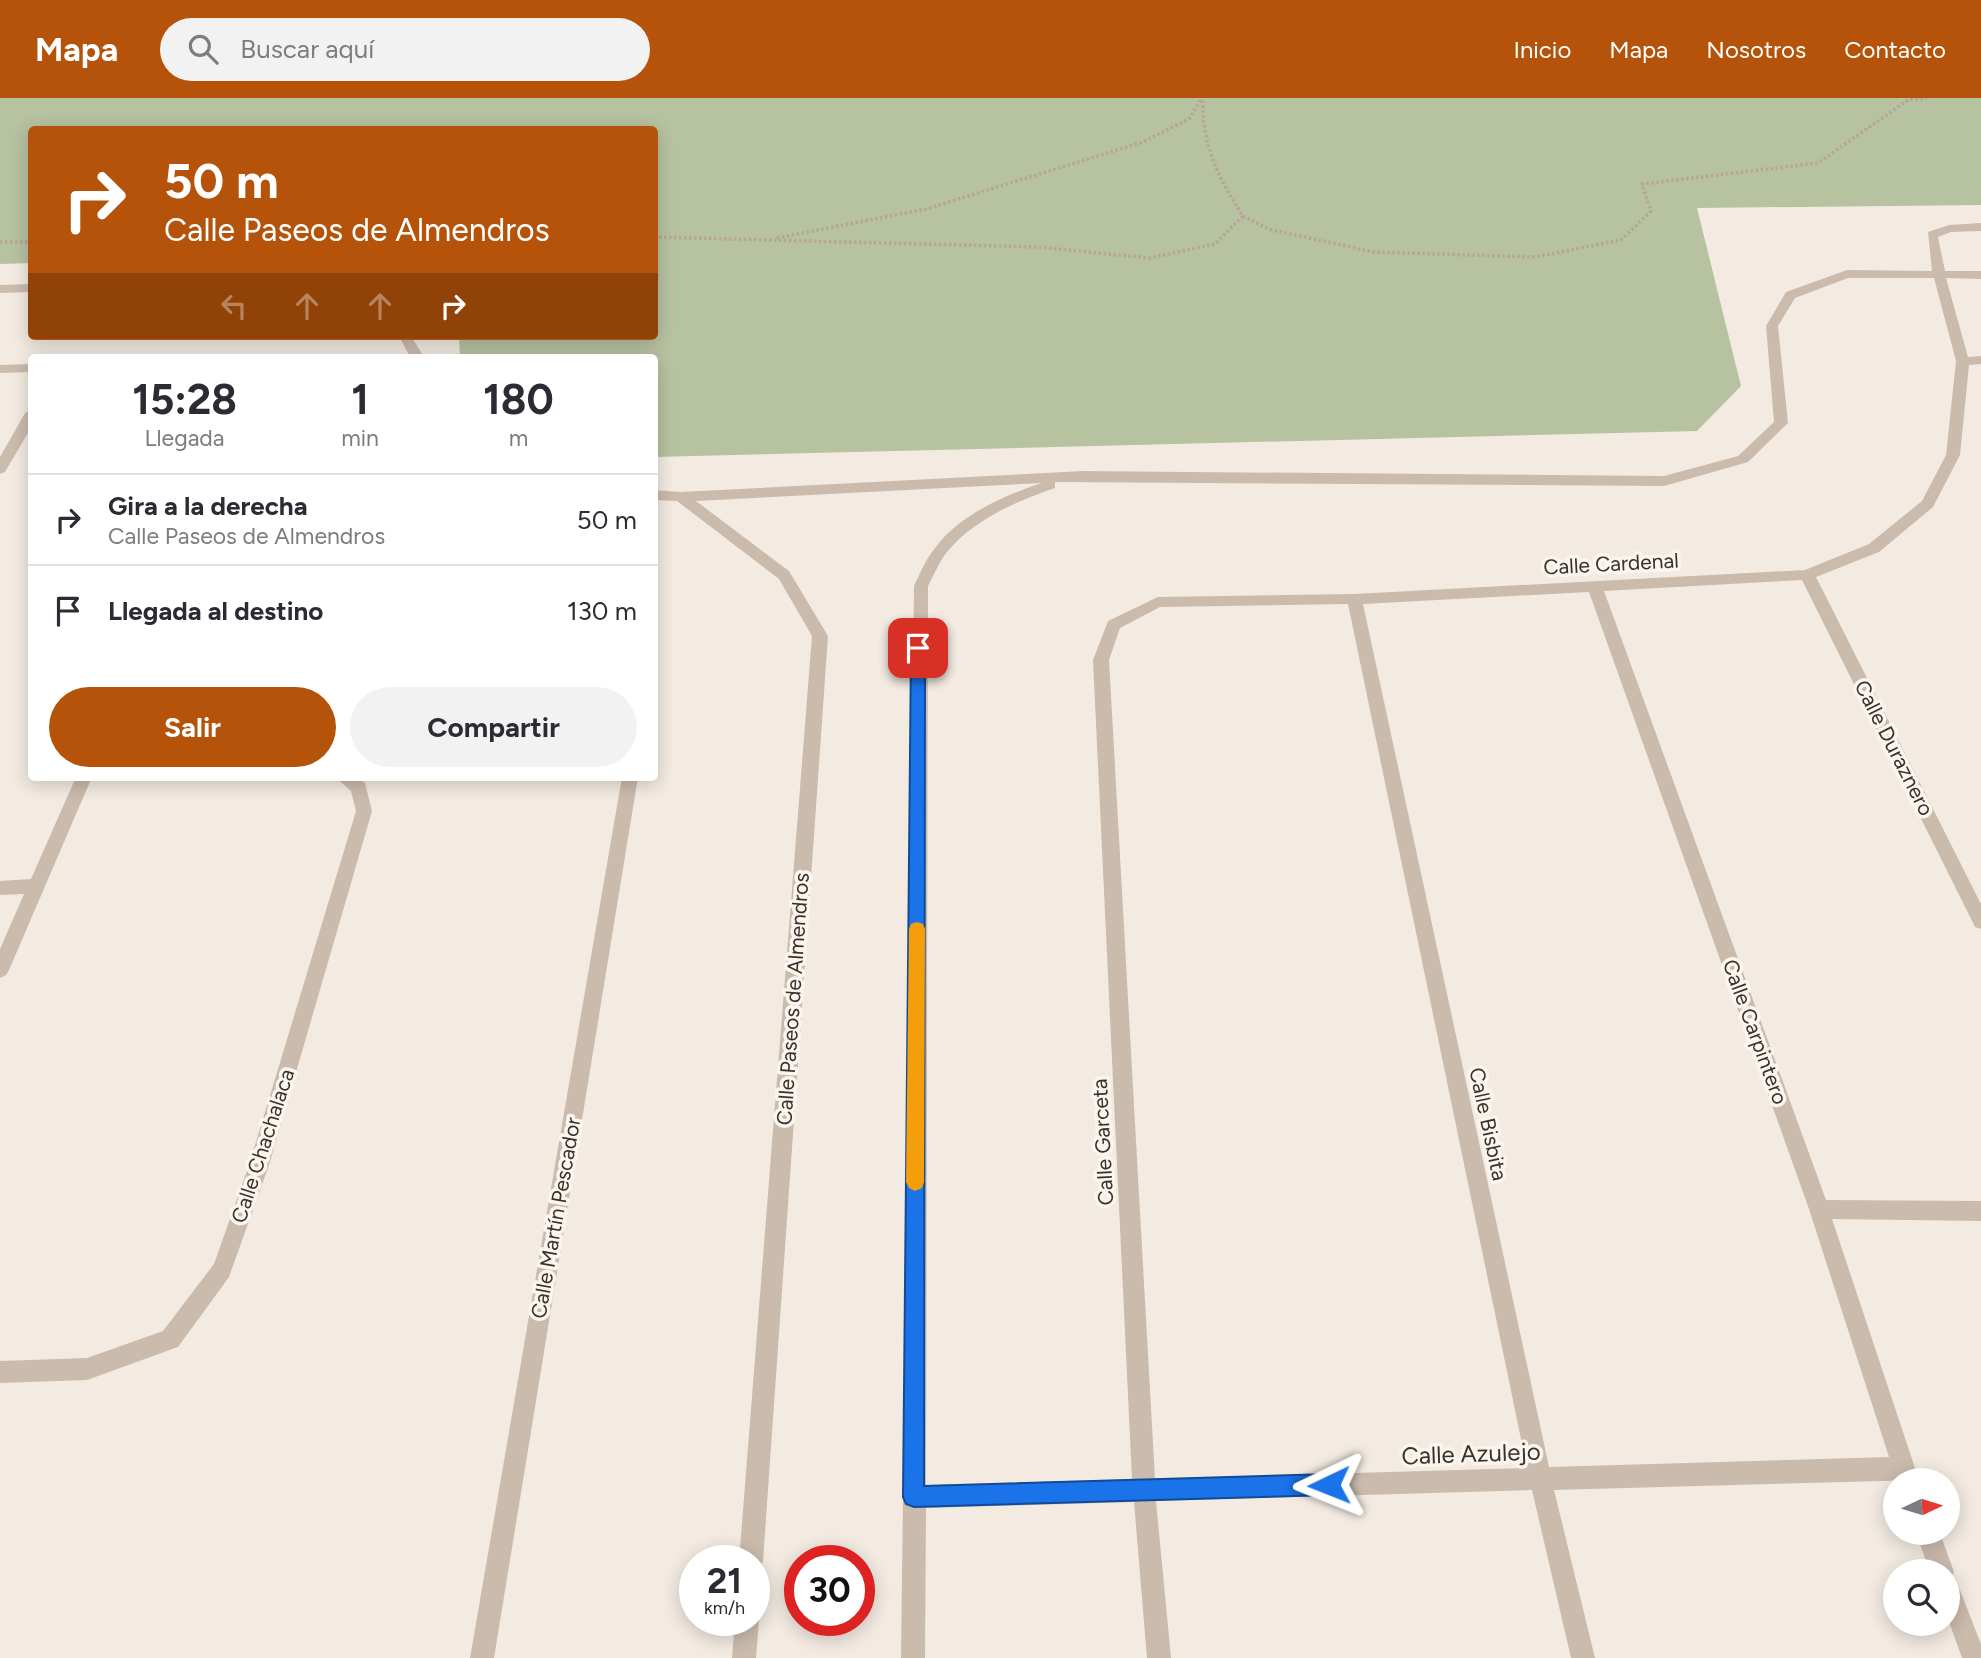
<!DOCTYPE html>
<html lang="es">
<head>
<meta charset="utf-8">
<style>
  body { margin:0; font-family:Figtree,sans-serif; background:#f2f2f3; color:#2b2b33; height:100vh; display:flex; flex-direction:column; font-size:26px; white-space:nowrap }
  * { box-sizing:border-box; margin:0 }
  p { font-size:23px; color:#7c7c81 }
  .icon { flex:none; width:38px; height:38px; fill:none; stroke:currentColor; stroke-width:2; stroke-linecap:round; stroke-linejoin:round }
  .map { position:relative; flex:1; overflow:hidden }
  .panel { position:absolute; left:28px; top:256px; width:630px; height:427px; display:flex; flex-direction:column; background:#fff; border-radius:7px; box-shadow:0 4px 18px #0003 }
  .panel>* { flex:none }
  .hud { position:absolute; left:28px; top:28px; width:630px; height:214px; border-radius:7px; box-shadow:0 4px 18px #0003; background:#b45309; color:#fff; overflow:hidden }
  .needle { width:46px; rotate:86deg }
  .fabs { position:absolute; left:1883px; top:1370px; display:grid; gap:14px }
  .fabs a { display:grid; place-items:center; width:77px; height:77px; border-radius:50%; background:#fff; box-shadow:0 4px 18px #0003; font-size:35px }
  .speed { position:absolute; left:679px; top:1447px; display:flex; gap:14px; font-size:35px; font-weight:700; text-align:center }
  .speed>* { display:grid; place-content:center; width:91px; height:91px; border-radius:50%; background:#fff; box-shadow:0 4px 18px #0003; line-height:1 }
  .speed small { font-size:18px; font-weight:400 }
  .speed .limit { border:10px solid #d22; background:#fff; color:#111 }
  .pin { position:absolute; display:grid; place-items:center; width:60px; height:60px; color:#fff; margin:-30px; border-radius:14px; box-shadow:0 4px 10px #0006 }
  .me { position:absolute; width:77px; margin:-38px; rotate:268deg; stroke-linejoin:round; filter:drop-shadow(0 0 5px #0008) }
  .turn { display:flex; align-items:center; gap:24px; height:147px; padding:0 21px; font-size:32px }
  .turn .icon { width:91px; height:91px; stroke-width:2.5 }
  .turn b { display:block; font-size:49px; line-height:60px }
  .lanes { display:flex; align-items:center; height:66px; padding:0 21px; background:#0003; justify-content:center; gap:35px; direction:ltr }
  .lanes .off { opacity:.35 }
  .eta { display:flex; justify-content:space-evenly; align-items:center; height:119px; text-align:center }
  .eta b { font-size:42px; font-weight:700; line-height:49px }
  .action { display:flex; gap:14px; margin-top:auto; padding:14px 21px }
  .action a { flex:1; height:80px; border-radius:42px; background:#b45309; color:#fff; font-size:28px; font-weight:700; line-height:80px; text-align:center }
  .action a+a { background:#f2f2f3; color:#2b2b33 }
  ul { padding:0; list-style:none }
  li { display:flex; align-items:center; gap:21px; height:91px; padding:0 21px; border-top:2px solid #e1e1e2 }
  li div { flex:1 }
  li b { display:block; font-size:26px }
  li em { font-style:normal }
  header { display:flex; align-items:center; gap:42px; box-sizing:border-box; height:98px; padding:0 35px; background:#b45309; color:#fff }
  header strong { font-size:33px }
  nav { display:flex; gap:38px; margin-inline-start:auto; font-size:24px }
  .search { width:490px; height:63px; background:#f2f2f3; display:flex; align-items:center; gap:18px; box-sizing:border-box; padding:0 24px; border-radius:38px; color:#7c7c81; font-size:26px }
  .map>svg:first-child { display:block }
  .green { fill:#b7c2a1 }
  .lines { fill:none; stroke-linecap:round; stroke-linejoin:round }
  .path { stroke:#b7a597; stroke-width:3.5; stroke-dasharray:2.5 2.5; stroke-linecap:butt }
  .street { fill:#cbbbad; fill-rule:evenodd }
  .route { fill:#1a73e8; stroke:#114b97; stroke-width:2 }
  .slow { fill:#f59e0b }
  .labels { text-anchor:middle; stroke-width:7; stroke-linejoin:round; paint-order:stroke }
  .street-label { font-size:21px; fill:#3a302c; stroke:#faf5ee }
  .near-street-label { font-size:24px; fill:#3a302c; stroke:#faf5ee }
</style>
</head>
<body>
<header>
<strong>Mapa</strong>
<div class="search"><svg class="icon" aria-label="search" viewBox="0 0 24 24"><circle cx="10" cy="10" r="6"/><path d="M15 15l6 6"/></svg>Buscar aquí</div>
<nav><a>Inicio</a><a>Mapa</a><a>Nosotros</a><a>Contacto</a></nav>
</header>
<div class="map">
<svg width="1981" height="1560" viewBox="0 0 1981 1560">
  <rect width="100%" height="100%" fill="#f3ebe2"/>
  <!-- green -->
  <path class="green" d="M0,0h1981v107l-284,3 44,178 -44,45 -1042,26 -1,-100h-194l-1,-21h195v-206h-622l-1,133 -31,1z"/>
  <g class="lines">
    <!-- path -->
    <path class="path" d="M1243,118l25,13 105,23 162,5 86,-17 30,-29 -9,-27 176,-21 90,-63 19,-2
      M654,139l384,10 112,11 65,-14 28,-28c-24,-36 -42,-73 -40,-118
      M777,140l149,-29 217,-67 46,-23 13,-21
      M0,144h32"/>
    <!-- street -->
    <path class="street" d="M1981,125v8l-30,1 -13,5 7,34h36v8l-35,-1 22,79 13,-1v8l-12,1 -9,90 -27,52 -54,45 -63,25 165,327v25l-6,-2 -173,-347 -198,11 222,609 155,1v20l-149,-2 87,261 -365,10 41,168h-24l-39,-168 -376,11 15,157h-24l-13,-156 -208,6 -1,150h-24l13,-1072c6,-13 12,-27 21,-38 24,-33 70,-53 107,-65l-346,18 93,70 39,65 -65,925 -4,8 -5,2v-10h-15l73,-925 -33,-57 -102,-78 -23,-1v-10l27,2 402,-21 581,5 74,-20 36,-34 -8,-96 20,-34 61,-22 85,1 -4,-39 21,-7zM1848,180h86l22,83 -10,94 -24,46 -53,43 -64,26 -451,24 -196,3 -50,24 -15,39 39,819 -206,6 2,-899c6,-11 11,-24 19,-34 26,-32 70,-51 108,-64v-6l609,4 84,-24 40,-39 -10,-97 17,-28zM1589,494l220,617 80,248 -340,10 -186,-863zM1348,506l179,864 -372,11 -46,-819 11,-32 40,-21z
      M32,186v8l-32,1v-8z
      M399,238h12l13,21h-14z
      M32,266v8l-32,1v-8z
      M32,311v17l-27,46 -5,2v-17l25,-44z
      M76,679h16l-83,193 -3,5 -6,3v-29l24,-55 -24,1v-14l31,-2z
      M335,679h21l9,6 7,28 -103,354 -40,112 -51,70 -91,33 -87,3v-22l87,-3 76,-27 51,-67 35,-99 107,-354 -5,-20z
      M622,679h16l-144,881h-24z
      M1916,1435h24l14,39 -3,6 5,2 25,64v14h-19l-14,-39v-47h-18z
      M754,1513l5,9 -3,38h-24l3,-38h19z"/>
  </g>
  <!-- route -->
  <path class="route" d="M918,544l7,6 -1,838 405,-12 7,3 3,8 -3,7 -7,3 -415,12 -8,-3 -3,-7 8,-849z"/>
  <!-- slow -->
  <path class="slow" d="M917,824l6,2 2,5 -1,253 -2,6 -7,3 -6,-3 -3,-6 3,-253 2,-5z"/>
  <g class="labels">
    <!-- street labels -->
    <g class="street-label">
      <text transform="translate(1611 466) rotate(-3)" y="7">Calle Cardenal</text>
      <text transform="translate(1894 650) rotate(63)" y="7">Calle Duraznero</text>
      <text transform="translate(793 901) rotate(-86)" y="7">Calle Paseos de Almendros</text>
      <text transform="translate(1755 934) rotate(70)" y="7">Calle Carpintero</text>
      <text transform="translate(1488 1026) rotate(78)" y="7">Calle Bisbita</text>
      <text transform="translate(1103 1044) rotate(-93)" y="7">Calle Garceta</text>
      <text transform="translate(263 1048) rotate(-72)" y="7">Calle Chachalaca</text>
      <text transform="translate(556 1120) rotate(-80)" y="7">Calle Martín Pescador</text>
    </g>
    <!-- near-street labels -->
    <g class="near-street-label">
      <text transform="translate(1471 1356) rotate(-2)" y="8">Calle Azulejo</text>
    </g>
  </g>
</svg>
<div class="fabs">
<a><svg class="needle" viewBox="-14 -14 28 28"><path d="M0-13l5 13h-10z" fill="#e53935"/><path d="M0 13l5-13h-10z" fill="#7c7c81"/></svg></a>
<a><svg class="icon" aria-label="search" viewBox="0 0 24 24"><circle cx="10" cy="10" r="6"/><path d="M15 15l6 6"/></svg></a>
</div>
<div class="speed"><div>21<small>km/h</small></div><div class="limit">30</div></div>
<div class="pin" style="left:918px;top:550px;background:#d93025"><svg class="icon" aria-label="arrive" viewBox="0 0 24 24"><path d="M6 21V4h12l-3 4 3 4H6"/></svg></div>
<svg class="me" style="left:1329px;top:1387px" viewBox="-20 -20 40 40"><path d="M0-17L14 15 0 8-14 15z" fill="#1a73e8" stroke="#fff" stroke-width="4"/></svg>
<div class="hud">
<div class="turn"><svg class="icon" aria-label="right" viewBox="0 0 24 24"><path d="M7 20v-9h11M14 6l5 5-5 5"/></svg><div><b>50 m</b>Calle Paseos de Almendros</div></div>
<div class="lanes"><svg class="icon off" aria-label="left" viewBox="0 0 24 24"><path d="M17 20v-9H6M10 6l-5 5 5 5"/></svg><svg class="icon off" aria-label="ahead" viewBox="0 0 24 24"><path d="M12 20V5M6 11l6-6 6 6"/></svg><svg class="icon off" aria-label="ahead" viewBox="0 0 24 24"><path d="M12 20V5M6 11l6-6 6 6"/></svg><svg class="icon" aria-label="right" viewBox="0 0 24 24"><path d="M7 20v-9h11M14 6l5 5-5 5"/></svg></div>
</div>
<section class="panel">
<div class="eta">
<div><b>15:28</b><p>Llegada</p></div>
<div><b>1</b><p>min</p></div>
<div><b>180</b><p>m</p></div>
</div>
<ul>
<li><svg class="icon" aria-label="right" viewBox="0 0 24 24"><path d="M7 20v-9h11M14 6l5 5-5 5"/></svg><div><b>Gira a la derecha</b><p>Calle Paseos de Almendros</p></div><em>50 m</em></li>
<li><svg class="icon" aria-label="arrive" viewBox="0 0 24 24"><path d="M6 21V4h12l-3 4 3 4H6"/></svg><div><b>Llegada al destino</b></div><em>130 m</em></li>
</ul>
<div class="action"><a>Salir</a><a>Compartir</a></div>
</section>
</div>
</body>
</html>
